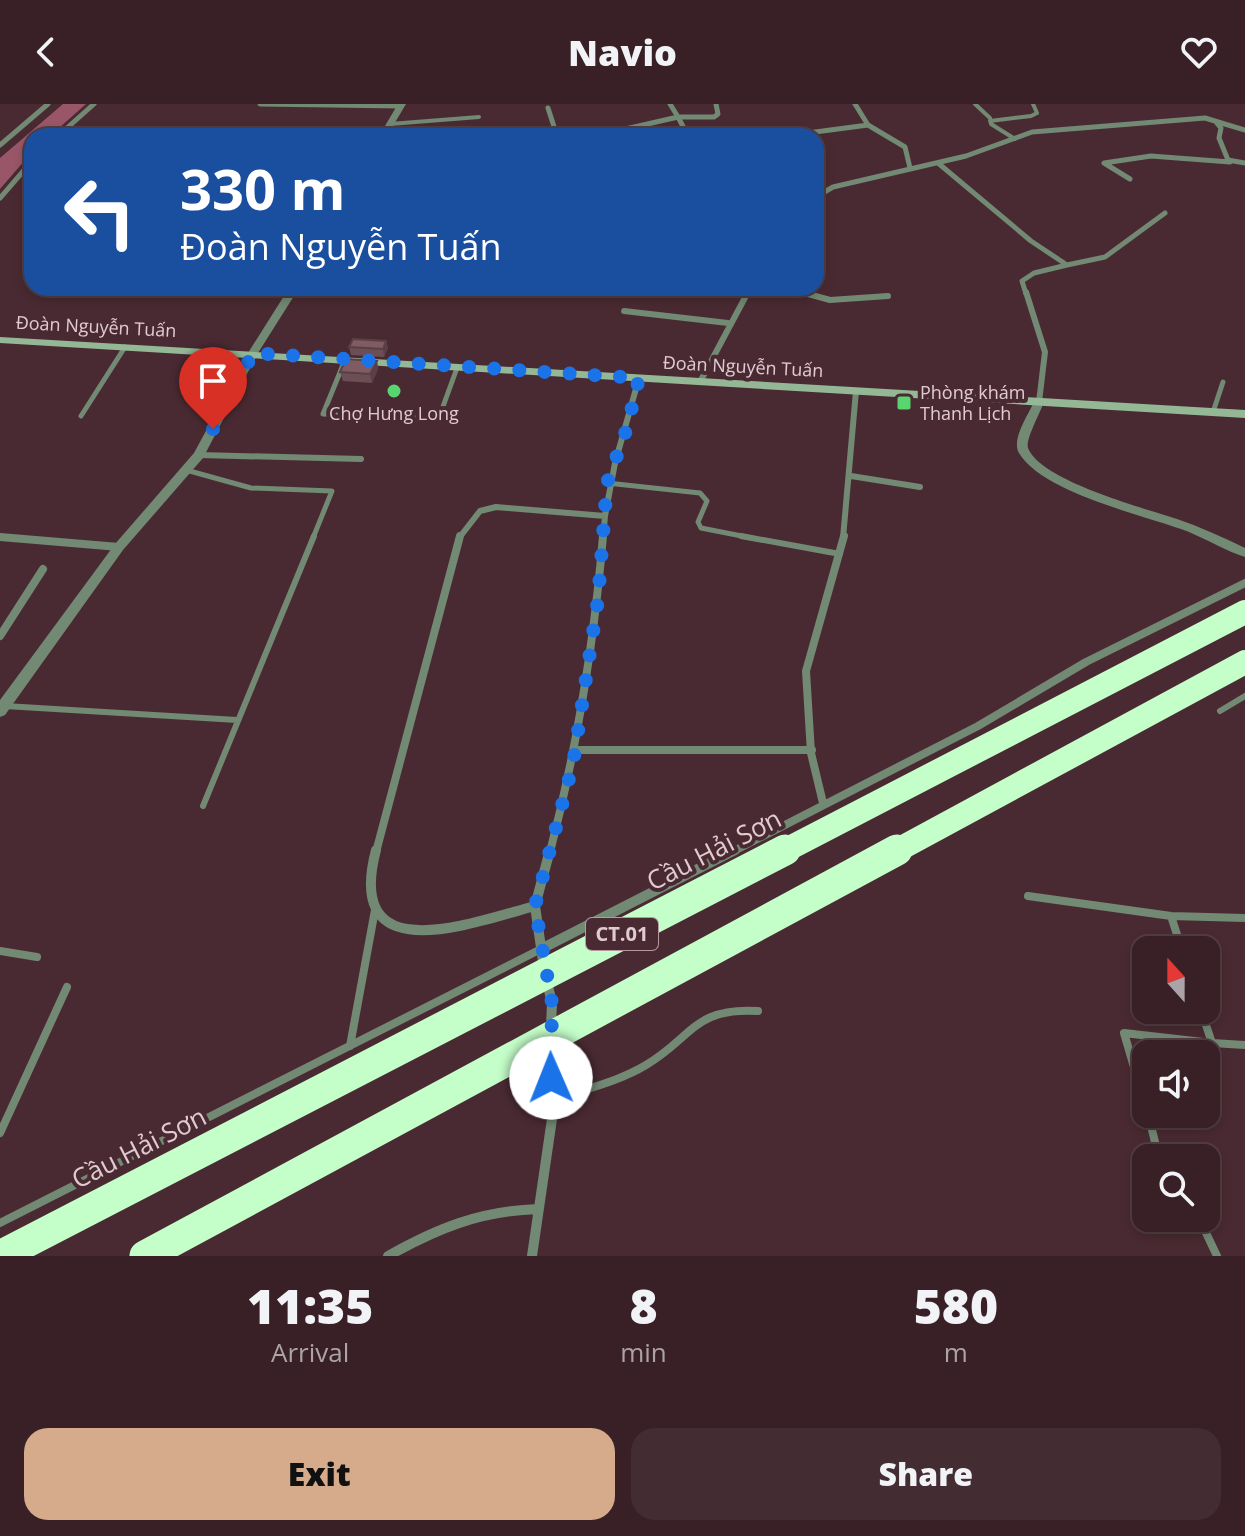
<!DOCTYPE html>
<html lang="en">
<head>
<meta charset="utf-8">
<style>
  body { margin:0; font-family:"Open Sans",sans-serif; background:#432d32; color:#f1f3f6; height:100vh; display:flex; flex-direction:column; font-size:30px; white-space:nowrap }
  * { box-sizing:border-box; margin:0 }
  p { font-size:26px; color:#aba3a7 }
  .icon { flex:none; width:44px; height:44px; fill:none; stroke:currentColor; stroke-width:2; stroke-linecap:round; stroke-linejoin:round }
  .map { position:relative; height:1152px; overflow:hidden }
  .drawer { display:flex; flex-direction:column; background:#382026; flex:1 }
  .drawer>* { flex:none }
  .top-card { position:absolute; left:24px; top:24px; width:800px; height:168px; border-radius:24px; box-shadow:0 4px 12px #0003,0 0 0 2px #523e43; background:#1a4fa0; color:#fff; overflow:hidden }
  .needle { width:52px; rotate:339deg }
  .buttons { position:absolute; left:1132px; top:832px; display:grid; gap:16px }
  .buttons a { display:grid; place-items:center; width:88px; height:88px; border-radius:16px; background:#382026; box-shadow:0 4px 12px #0003,0 0 0 2px #523e43; font-size:40px }
  .pin { position:absolute; display:grid; place-items:center; width:68px; height:68px; color:#fff; margin:-82px -34px; border-radius:50% 50% 50% 0; rotate:-45deg; box-shadow:0 0 8px #0007 }
  .pin .icon { rotate:45deg }
  .me { position:absolute; width:88px; margin:-44px; rotate:359deg; stroke-linejoin:round; filter:drop-shadow(0 0 6px #0008) }
  .turn { display:flex; align-items:center; gap:28px; height:168px; padding:0 24px; font-size:36px }
  .turn .icon { width:104px; height:104px; stroke-width:2.5 }
  .turn b { display:block; font-size:56px; line-height:68px }
  .eta { display:flex; justify-content:space-evenly; align-items:center; height:136px; text-align:center }
  .eta b { font-size:48px; font-weight:800; line-height:56px }
  .button { display:flex; gap:16px; margin-top:auto; padding:16px 24px }
  .button a { flex:1; height:92px; border-radius:24px; background:#d6ab8b; color:#111; font-size:32px; font-weight:800; line-height:92px; text-align:center }
  .button a+a { background:#432d32; color:#f1f3f6 }
  header { display:flex; justify-content:space-between; align-items:center; height:104px; padding:0 24px; background:#382026; font-size:36px; font-weight:800 }
  .map>svg:first-child { display:block }
  .water { fill:#9a5669 }
  .lines { fill:none; stroke-linecap:round; stroke-linejoin:round }
  .service-far3 { stroke:#728974; stroke-width:4 }
  .service-far2 { stroke:#728974; stroke-width:5 }
  .service-far1 { stroke:#728974; stroke-width:6 }
  .service { stroke:#728974; stroke-width:8 }
  .minor-far3 { stroke:#728974; stroke-width:5 }
  .minor-far2 { stroke:#728974; stroke-width:6 }
  .minor-far1 { stroke:#728974; stroke-width:8 }
  .minor { stroke:#728974; stroke-width:10 }
  .tertiary { fill:#728974; fill-rule:evenodd }
  .secondary { fill:#94b896; fill-rule:evenodd }
  .motorway-bridge-far1 { stroke:#c4fec9; stroke-width:24 }
  .motorway-bridge { stroke:#c4fec9; stroke-width:31 }
  .wall { fill:#6d4e56 }
  .shaded-wall { fill:#594046 }
  .building { fill:#7f5b64; stroke:#594046; stroke-width:2 }
  .route { stroke:#1a73e8; stroke-width:14; stroke-dasharray:0 25.2 }
  .poi-dot { fill:#59d56f; stroke:#4a2a32; stroke-width:3 }
  .labels { text-anchor:middle; stroke-width:8; stroke-linejoin:round; paint-order:stroke }
  .far-street-label { font-size:18px; fill:#e0cbd0; stroke:#4a2a32 }
  .far-poi-label { font-size:18px; fill:#e0cbd0; stroke:#4a2a32; text-anchor:start }
  .shield { fill:#4a2a32; stroke:#b39ba1; stroke-width:2 }
  .shield-label { font-size:20px; font-weight:bold; fill:#e0cbd0 }
  .near-street-label { font-size:26px; fill:#e0cbd0; stroke:#4a2a32 }
</style>
</head>
<body>
<header><svg class="icon" aria-label="back" viewBox="0 0 24 24"><path d="M15 5l-7 7 7 7"/></svg>Navio<svg class="icon" aria-label="heart" viewBox="0 0 24 24"><path d="M12 20l-8-8c-3-5 5-10 8-4 3-6 11-1 8 4z"/></svg></header>
<div class="map">
<svg width="1245" height="1152" viewBox="0 0 1245 1152">
  <rect width="100%" height="100%" fill="#4a2a32"/>
  <!-- water -->
  <path class="water" d="M63,0h23l-36,32h-18v16l-32,37v-31z"/>
  <g class="lines">
    <!-- service-far3 -->
    <path class="service-far3" d="M975,0l15,14 1,6 24,15
      M990,17l41,-5 6,-3 -4,-9
      M390,20l89,-7"/>
    <!-- service-far2 -->
    <path class="service-far2" d="M345,256l-22,54 109,4 9,-6 16,-44
      M1213,308l10,-30
      M81,312l44,-69
      M186,366l65,18 81,3 -19,47
      M607,379l93,10 7,8 -9,21 3,6 51,10"/>
    <!-- service-far1 -->
    <path class="service-far1" d="M741,432l99,18
      M5,602l232,14
      M1220,607l25,-15
      M203,702l111,-270"/>
    <!-- service -->
    <path class="service" d="M1028,792l143,20 74,2
      M1171,812l11,34
      M0,847l37,6
      M1212,939l33,2
      M350,942l25,-136
      M553,996c31,-11 65,-18 93,-35 47,-28 48,-58 112,-54
      M1146,1004l-22,-75 88,10 -11,-33
      M1148,1010l11,44
      M0,1029l67,-146
      M1199,1114l18,38
      M0,1119l541,-274"/>
    <!-- minor-far3 -->
    <path class="minor-far3" d="M260,0l140,2
      M855,0l13,21
      M548,4l9,28
      M1216,18l5,6 -2,10 9,22 17,3
      M58,32l36,-32
      M595,32l83,-19 -8,-13
      M688,32l-10,-19h36l4,-3 -2,-10
      M785,32l83,-11 37,22 5,21
      M0,41l48,-41
      M938,59l93,78 36,24 38,-8 60,-44
      M1130,75l-26,-16 47,-7 79,6
      M816,93l17,-10 133,-31 66,-24 173,-14 40,12
      M0,94l32,-37
      M787,184l21,6
      M746,190l4,-6
      M1026,190l-4,-13 12,-8 33,-8"/>
    <!-- minor-far2 -->
    <path class="minor-far2" d="M801,188l29,8 58,-4
      M1026,188l19,60 -6,50
      M624,207l104,12
      M700,278l48,-90
      M199,351l162,4
      M851,372l69,11
      M605,412l10,-53 24,-85
      M0,433l6,1
      M459,434l21,-27 16,-4 109,9 -2,22
      M843,434l13,-147"/>
    <!-- minor-far1 -->
    <path class="minor-far1" d="M0,433l119,10
      M0,532l43,-67
      M575,646h237
      M823,699l-12,-50 -5,-82 38,-135
      M376,748l84,-316
      M550,748c27,-104 44,-209 53,-316
      M732,748l246,-126 108,-64 159,-79"/>
    <!-- minor -->
    <path class="minor" d="M376,746c-32,122 95,73 159,56
      M535,802l9,62
      M535,802l15,-56
      M541,845l194,-99
      M547,878l5,21 -1,24
      M388,1152c50,-28 92,-45 150,-47
      M532,1152l21,-144 -3,-67"/>
    <!-- tertiary -->
    <path class="tertiary" d="M398,0h8l-19,32h-8z
      M289,184h10l-41,65 -55,105 -80,92 -118,165 -5,2v-17l115,-156 79,-91 54,-100z
      M1039,295l5,3c-3,9 -19,38 -16,46 13,33 116,60 149,71 23,8 46,18 68,29v9c-19,-6 -37,-17 -56,-25 -44,-17 -145,-38 -170,-79 -8,-13 9,-38 15,-51z"/>
    <!-- secondary -->
    <path class="secondary" d="M0,233l1245,73v8l-1245,-75z"/>
    <!-- motorway-bridge-far1 -->
    <path class="motorway-bridge-far1" d="M782,748l463,-240
      M894,748l351,-190"/>
    <!-- motorway-bridge -->
    <path class="motorway-bridge" d="M0,1152l785,-406
      M145,1152l752,-406"/>
  </g>
  <!-- wall -->
  <path class="wall" d="M386,237l2,7 -4,9 -33,-2 -2,-8z
    M377,257l1,8 -6,14 -29,-2 -3,-9z"/>
  <!-- shaded-wall -->
  <path class="shaded-wall" d="M386,237l2,7 -4,9 -1,-8z
    M377,257l1,8 -6,14 -2,-9z"/>
  <!-- building -->
  <path class="building" d="M353,235l33,2 -3,8 -34,-2z
    M346,255l31,2 -7,13 -30,-2z"/>
  <g class="lines">
    <!-- route -->
    <path class="route" d="M213,325l40,-76 386,25 -12,50 -20,55 -9,117 -25,164 -38,142 17,97 -1,75"/>
  </g>
  <!-- markers -->
  <g class="poi-dot">
    <circle cx="394" cy="287" r="8"/>
    <rect x="896" y="291" width="16" height="16" rx="4"/>
  </g>
  <g class="labels">
    <!-- far-street labels -->
    <g class="far-street-label">
      <text transform="translate(96 223) rotate(3)" y="6">Đoàn Nguyễn Tuấn</text>
      <text transform="translate(743 263) rotate(3)" y="6">Đoàn Nguyễn Tuấn</text>
    </g>
    <!-- far-poi labels -->
    <g class="far-poi-label">
      <text x="920" y="295">Phòng khám<tspan x="920" dy="21">Thanh Lịch</tspan></text>
      <text x="394" y="316" text-anchor="middle">Chợ Hưng Long</text>
    </g>
    <!-- shield labels -->
    <rect class="shield" x="586" y="814" width="72" height="32" rx="6"/>
    <g class="shield-label">
      <text x="622" y="837">CT.01</text>
    </g>
    <!-- near-street labels -->
    <g class="near-street-label">
      <text transform="translate(714 746) rotate(-27)" y="9">Cầu Hải Sơn</text>
      <text transform="translate(139 1044) rotate(-27)" y="9">Cầu Hải Sơn</text>
    </g>
  </g>
</svg>
<div class="buttons">
<a><svg class="needle" viewBox="-14 -14 28 28"><path d="M0-13l5 13h-10z" fill="#e53935"/><path d="M0 13l5-13h-10z" fill="#aba3a7"/></svg></a>
<a><svg class="icon" aria-label="sound" viewBox="0 0 24 24"><path d="M4 9h4l5-4v14l-5-4H4zM17 9q2 3 0 6"/></svg></a>
<a><svg class="icon" aria-label="search" viewBox="0 0 24 24"><circle cx="10" cy="10" r="6"/><path d="M15 15l6 6"/></svg></a>
</div>
<div class="pin" style="left:213px;top:325px;background:#d93025"><svg class="icon" aria-label="arrive" viewBox="0 0 24 24"><path d="M6 21V4h12l-3 4 3 4H6"/></svg></div>
<svg class="me" style="left:551px;top:974px" viewBox="-20 -20 40 40"><circle r="19" fill="#fff"/><path d="M0-13L10 11 0 6-10 11z" fill="#1a73e8"/></svg>
<div class="top-card">
<div class="turn"><svg class="icon" aria-label="left" viewBox="0 0 24 24"><path d="M17 20v-9H6M10 6l-5 5 5 5"/></svg><div><b>330 m</b>Đoàn Nguyễn Tuấn</div></div>
</div>
</div>
<section class="drawer">
<div class="eta">
<div><b>11:35</b><p>Arrival</p></div>
<div><b>8</b><p>min</p></div>
<div><b>580</b><p>m</p></div>
</div>
<div class="button"><a>Exit</a><a>Share</a></div>
</section>
</body>
</html>
